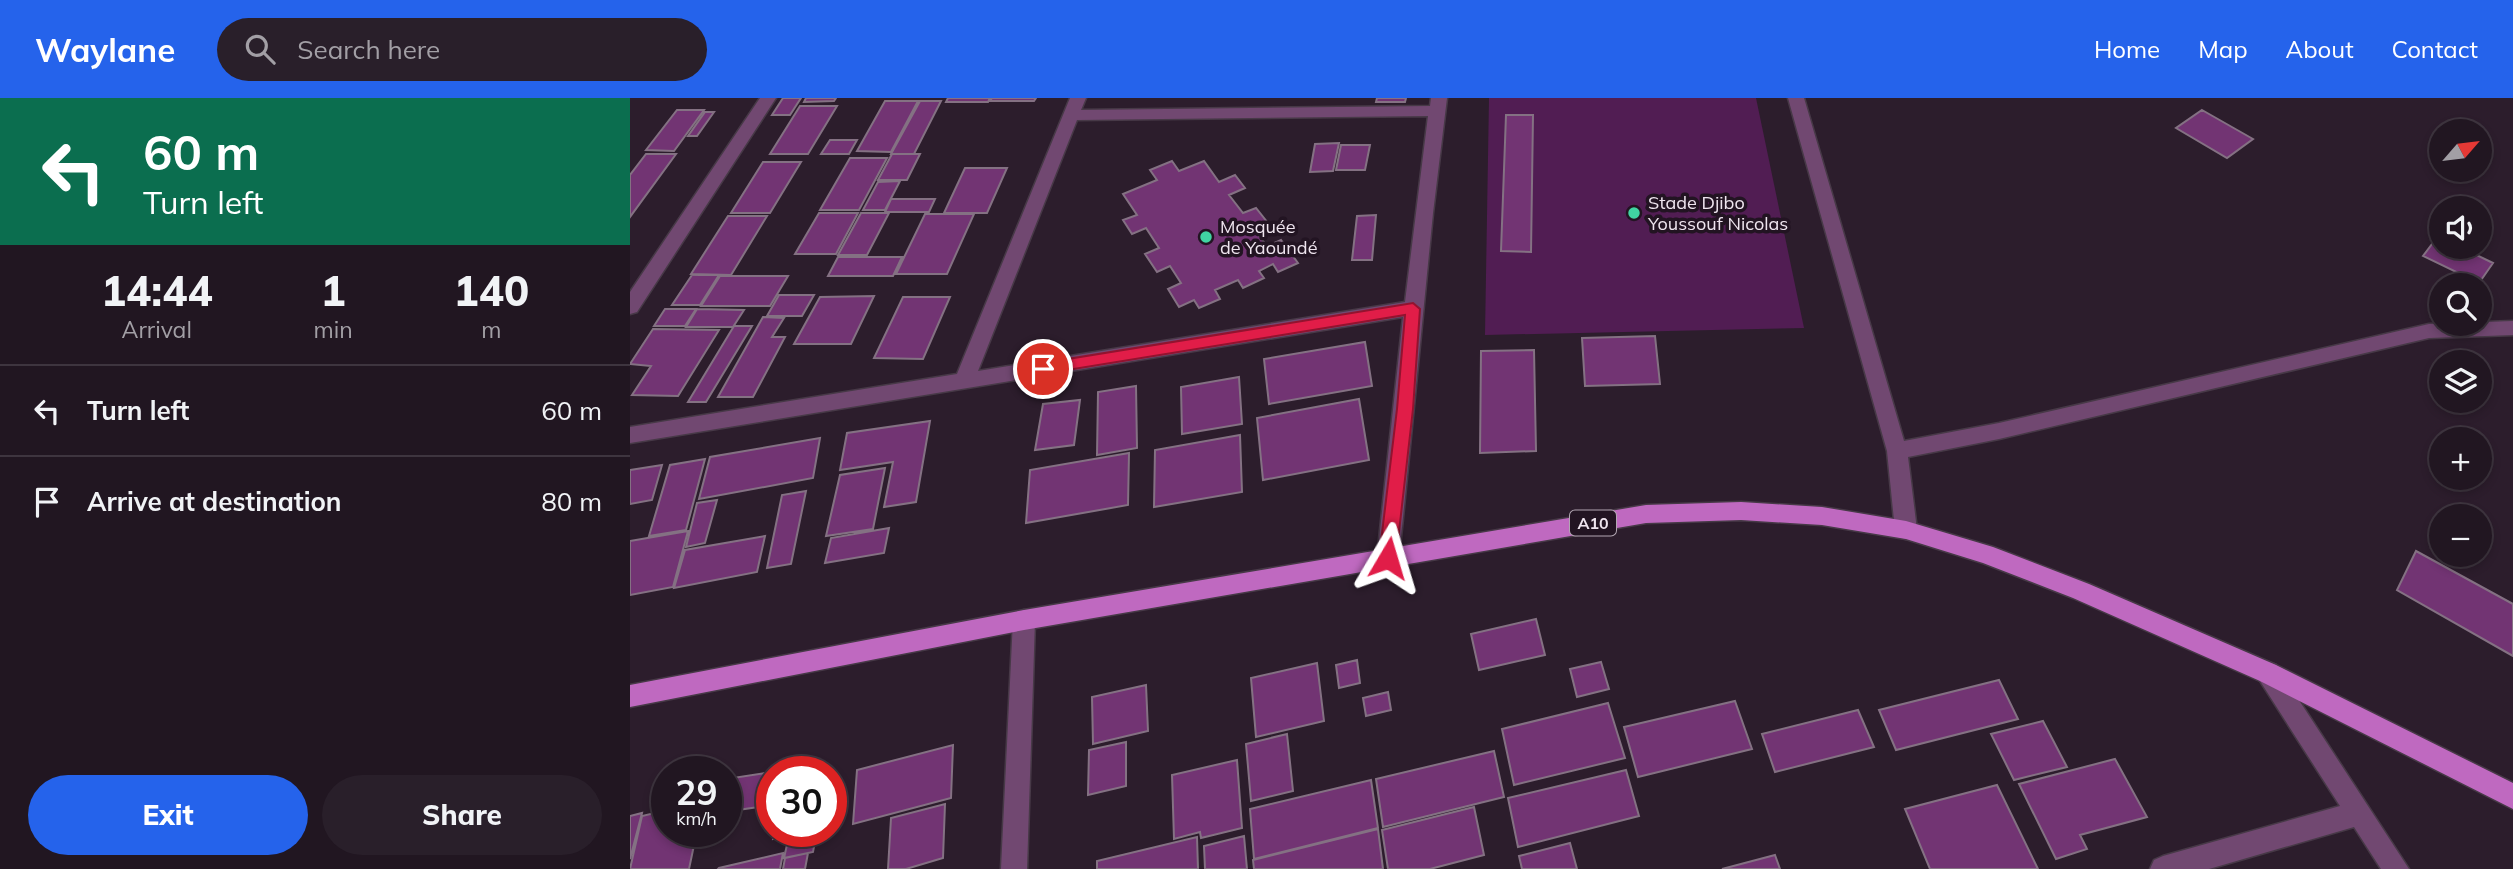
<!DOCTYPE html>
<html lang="en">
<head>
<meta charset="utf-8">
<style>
  body { margin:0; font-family:Mulish,sans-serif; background:#291f2a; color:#f1f3f6; height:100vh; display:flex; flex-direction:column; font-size:26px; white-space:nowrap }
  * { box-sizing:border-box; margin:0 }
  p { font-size:23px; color:#a29fa5 }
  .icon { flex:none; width:38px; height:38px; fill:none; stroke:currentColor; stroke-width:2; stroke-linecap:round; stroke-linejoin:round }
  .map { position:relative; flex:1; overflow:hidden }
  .sheet { display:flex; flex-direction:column; background:#211621; width:630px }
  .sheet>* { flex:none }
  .top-card { background:#0b6e4f; color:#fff; overflow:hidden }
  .needle { width:46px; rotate:62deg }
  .tools { position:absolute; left:1799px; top:21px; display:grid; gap:14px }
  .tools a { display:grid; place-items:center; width:63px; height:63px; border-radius:50%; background:#211621; box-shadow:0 4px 10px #0003,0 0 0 2px #3e353f; font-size:35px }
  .speed { position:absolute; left:21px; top:658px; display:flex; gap:14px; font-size:35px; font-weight:700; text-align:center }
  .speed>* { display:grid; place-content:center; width:91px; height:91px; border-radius:50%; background:#211621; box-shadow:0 4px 10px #0003,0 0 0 2px #3e353f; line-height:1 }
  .speed small { font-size:18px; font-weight:400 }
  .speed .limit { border:10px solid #d22; background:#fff; color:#111 }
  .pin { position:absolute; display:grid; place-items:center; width:60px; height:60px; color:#fff; margin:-30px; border:4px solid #fff; border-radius:50%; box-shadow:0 2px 7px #0007 }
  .me { position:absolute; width:77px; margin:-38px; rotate:7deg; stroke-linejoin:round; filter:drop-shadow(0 0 5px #0008) }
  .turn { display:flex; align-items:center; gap:24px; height:147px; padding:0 28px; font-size:32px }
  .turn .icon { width:91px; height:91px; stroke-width:2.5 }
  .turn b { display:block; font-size:49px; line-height:60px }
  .eta { display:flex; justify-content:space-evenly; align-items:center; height:119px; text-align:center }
  .eta b { font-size:42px; font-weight:800; line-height:49px }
  .cta { display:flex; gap:14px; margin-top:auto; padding:14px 28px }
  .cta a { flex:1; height:80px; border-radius:42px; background:#2563eb; color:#fff; font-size:28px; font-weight:800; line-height:80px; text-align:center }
  .cta a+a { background:#291f2a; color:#f1f3f6 }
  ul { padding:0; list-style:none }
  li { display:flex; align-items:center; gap:21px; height:91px; padding:0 28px; border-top:2px solid #3e353f }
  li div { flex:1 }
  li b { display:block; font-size:26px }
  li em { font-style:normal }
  header { display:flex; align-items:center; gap:42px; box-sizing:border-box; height:98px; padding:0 35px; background:#2563eb; color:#fff }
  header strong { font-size:33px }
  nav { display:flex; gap:38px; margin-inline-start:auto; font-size:24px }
  .search { width:490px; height:63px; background:#291f2a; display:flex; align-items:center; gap:18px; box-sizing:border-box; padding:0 24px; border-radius:38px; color:#a29fa5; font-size:26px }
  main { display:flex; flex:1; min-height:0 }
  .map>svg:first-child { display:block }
  .green { fill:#511d53 }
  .building { fill:#723473; stroke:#847183; stroke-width:2 }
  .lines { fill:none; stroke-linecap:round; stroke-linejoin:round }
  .minor-casing { stroke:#473947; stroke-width:3 }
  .major-casing { stroke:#473947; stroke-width:3 }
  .minor { fill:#714871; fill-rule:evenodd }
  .major { fill:#bf69c0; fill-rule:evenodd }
  .route { fill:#e11d48; stroke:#92132f; stroke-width:2 }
  .poi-dot { fill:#40d4a2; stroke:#221422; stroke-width:2.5 }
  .labels { text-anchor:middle; stroke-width:7; stroke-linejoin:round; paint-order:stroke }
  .shield { fill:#221422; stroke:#b2a6b2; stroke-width:2 }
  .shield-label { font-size:16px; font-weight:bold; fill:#efe5ef }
  .poi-label { font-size:18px; fill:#efe5ef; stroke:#221422; text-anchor:start }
</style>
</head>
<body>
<header>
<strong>Waylane</strong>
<div class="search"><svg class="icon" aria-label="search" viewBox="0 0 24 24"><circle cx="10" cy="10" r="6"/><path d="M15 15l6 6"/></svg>Search here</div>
<nav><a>Home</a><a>Map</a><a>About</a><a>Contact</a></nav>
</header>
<main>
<section class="sheet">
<div class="top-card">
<div class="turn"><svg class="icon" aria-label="left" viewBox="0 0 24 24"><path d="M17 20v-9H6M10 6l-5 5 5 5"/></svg><div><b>60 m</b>Turn left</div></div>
</div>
<div class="eta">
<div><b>14:44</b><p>Arrival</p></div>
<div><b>1</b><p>min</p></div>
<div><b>140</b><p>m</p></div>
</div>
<ul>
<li><svg class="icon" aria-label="left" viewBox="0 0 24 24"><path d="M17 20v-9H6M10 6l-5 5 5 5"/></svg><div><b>Turn left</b></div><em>60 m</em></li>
<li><svg class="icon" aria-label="arrive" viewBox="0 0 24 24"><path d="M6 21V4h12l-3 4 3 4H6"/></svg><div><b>Arrive at destination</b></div><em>80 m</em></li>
</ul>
<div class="cta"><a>Exit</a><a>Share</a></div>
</section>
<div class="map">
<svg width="1883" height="771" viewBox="0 0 1883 771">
  <rect width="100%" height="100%" fill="#2c1d2c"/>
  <!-- green -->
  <path class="green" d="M859,0h267l48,230 -319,7z"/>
  <!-- building -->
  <path class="building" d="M153,0h18l-11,17h-18z
    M176,0h30l-2,3 -30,1z
    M318,0h42l-2,4h-42z
    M362,0h44l-2,3h-44z
    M747,0h29l-1,4h-29z
    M255,3h33l-27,51 -34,-1z
    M290,3h21l-27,53h-23z
    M170,8h37l-29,48h-38z
    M47,12h27l-30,41 -28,-1z
    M1572,12l51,29 -26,19 -51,-30z
    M75,14h9l-17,24h-9z
    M876,17h27l-2,137 -30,-1z
    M200,42h27l-8,14h-28z
    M709,45l-6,28 -23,1 5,-28z
    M711,47h29l-5,25h-29z
    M16,56h30l-46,63v-42z
    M262,56h28l-13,26h-29z
    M220,60h37l-28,52h-39z
    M542,63l7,10 25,-10 15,21 16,-7 10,13 -16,7 14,18 13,-5 12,15 -14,6 13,17 14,-6 17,23 -20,9 -5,-8 -14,7 5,7 -21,10 -5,-8 -23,10 5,9 -21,9 -5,-8 -15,7 -11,-18 13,-6 -11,-17 -13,6 -12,-18 14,-6 -13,-20 -14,6 -9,-14 14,-5 -14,-21 34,-14 -7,-10z
    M133,64h38l-31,51h-39z
    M335,70h42l-20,45h-43z
    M270,83l-15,29h-22l15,-28z
    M261,101h44l-6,13h-44z
    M189,115h39l-22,41h-41z
    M231,115h28l-22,42h-29z
    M295,116h49l-27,60h-51z
    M746,117l-4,45h-20l5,-44z
    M98,118h39l-36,59 -40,-1z
    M1808,138l3,2v9h19l33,16 -14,20 -56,-27z
    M208,159h64l-9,19h-65z
    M62,177h27l-19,30h-28z
    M90,178h68l-18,30h-69z
    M149,197h35l-12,21h-35z
    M244,198l-23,48h-57l26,-47z
    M273,199h47l-27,62 -49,-1z
    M35,211h31l-11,17h-31z
    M67,211l47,1 -11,17h-47z
    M133,219l21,1 -12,19h13l-32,60h-35z
    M104,228h18l-46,76h-18z
    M23,231l66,1 -41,66 -46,-1 19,-29 -21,-2z
    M1025,238l5,48 -75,2 -3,-48z
    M735,244l7,44 -103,18 -5,-45z
    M904,252l2,101 -56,2 1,-102z
    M609,279l3,47 -60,10 -1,-47z
    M506,288l1,62 -40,7 1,-63z
    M729,301l10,61 -106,20 -6,-62z
    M450,302l-6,45 -39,5 8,-46z
    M300,323l-14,81 -32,5 9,-45 -53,8 7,-37z
    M610,337l2,57 -88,15 1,-57z
    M190,340l-7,40 -114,21 11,-42z
    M499,355l-1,52 -102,18 4,-53z
    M75,361l-19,71 -37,6 21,-71z
    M32,367l-10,35 -22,4v-34z
    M255,370l-12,61 -47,7 14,-61z
    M176,393l-15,73 -24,4 15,-73z
    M87,402l-12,43 -19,4 11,-44z
    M259,430l-5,25 -59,10 6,-25z
    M58,433l-15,56 -43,8v-54z
    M135,438l-8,36 -83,16 11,-38z
    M1786,453l97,53v52l-116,-66z
    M906,521l9,36 -66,15 -8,-36z
    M727,562l3,23 -21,5 -3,-23z
    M971,564l8,27 -32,8 -7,-28z
    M687,565l7,58 -68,16 -5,-59z
    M1369,582l19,39 -122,31 -17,-40z
    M516,587l2,46 -55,13 -1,-47z
    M758,594l3,18 -25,6 -3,-18z
    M1105,603l17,48 -114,28 -14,-50z
    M978,605l17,55 -111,27 -12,-56z
    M1228,612l16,37 -99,25 -13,-38z
    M1413,623l24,46 -53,13 -23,-46z
    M657,636l6,57 -42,10 -5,-57z
    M496,644v44l-38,9 1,-45z
    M323,647l-2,53 -98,26 4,-54z
    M864,653l10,46 -121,30 -7,-48z
    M1485,661l32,58 -67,18 7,14 -31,10 -37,-75z
    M607,662l5,68 -41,10 -1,-6 -26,7 -2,-64z
    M996,672l13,46 -121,31 -10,-49z
    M142,674v33l-34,5 -6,19 -6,1v-51z
    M741,682l7,48 -124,31 -4,-50z
    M1367,687l41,84h-108l-25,-60z
    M315,706l-2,54 -37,11h-18l3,-51z
    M844,709l10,48 -54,14h-42l-6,-39z
    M37,712v21h30l-8,38h-59l12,-53z
    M12,715l-12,46v-43z
    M748,731l5,40h-129l-1,-9z
    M144,733h43l-4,21 -29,6 5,-22 -16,3z
    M614,738l3,33h-42l-1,-23z
    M567,739l1,32h-101v-8z
    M940,745l7,26h-55l-3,-13z
    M153,755l-3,16h-62l1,-1z
    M178,755l-3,16h-22l2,-11z
    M1145,757l5,14h-58z"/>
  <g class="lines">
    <!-- minor casing -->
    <g class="minor-casing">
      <path id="minor" d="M130,0h16l-139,214 -7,2v-22z
        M440,0h16l-5,12 349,-4 1,-8h16l-14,115 -34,345 -3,7 -8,3 -8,-3 -3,-7 26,-241 -773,126v-16l327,-53zM798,18l-23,186 -427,69 99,-251z
        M1158,0h16l100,343 95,-18 430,-99 84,-3v14l-84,3 -430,101 -91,18 9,73 -3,7 -8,2 -8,-2 -3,-7 -8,-79z
        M394,512l8,3 3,7 -8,249h-26l12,-249 3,-7z
        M1638,564l8,3 133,204h-28l-27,-42 -145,42h-59l4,-9 9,-4 177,-50 -80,-125 -4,-8 4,-8z"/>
    </g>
    <!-- major casing -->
    <g class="major-casing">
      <path id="major" d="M1111,404l81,5 84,14 87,26 96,37 187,81 237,118v26l-253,-128 -187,-83 -90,-35 -77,-24 -84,-14 -81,-5 -95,3 -622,107 -394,77v-22l394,-75 622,-105z"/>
    </g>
    <!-- minor -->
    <use href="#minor" class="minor"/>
    <!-- major -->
    <use href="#major" class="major"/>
  </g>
  <!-- route -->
  <path class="route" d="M783,205l7,6 -7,100 -17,149 -2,5 -6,2 -6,-2 -3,-5 18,-149 8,-94 -362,59 -7,-5 7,-6z"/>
  <!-- markers -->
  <g class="poi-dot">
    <circle cx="1004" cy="115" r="7"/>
    <circle cx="576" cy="139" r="7"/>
  </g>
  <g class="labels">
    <!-- shield labels -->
    <rect class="shield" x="940" y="412.5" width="46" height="25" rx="5"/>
    <g class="shield-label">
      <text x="963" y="431">A10</text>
    </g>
    <!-- poi labels -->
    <g class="poi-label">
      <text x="1018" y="111">Stade Djibo<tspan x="1018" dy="21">Youssouf Nicolas</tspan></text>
      <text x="590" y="135">Mosquée<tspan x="590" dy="21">de Yaoundé</tspan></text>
    </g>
  </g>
</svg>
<div class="tools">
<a><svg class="needle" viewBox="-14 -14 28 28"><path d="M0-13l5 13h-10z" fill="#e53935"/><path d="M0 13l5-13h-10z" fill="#a29fa5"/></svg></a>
<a><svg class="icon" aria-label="sound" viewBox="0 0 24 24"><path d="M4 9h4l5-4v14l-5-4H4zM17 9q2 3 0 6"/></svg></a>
<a><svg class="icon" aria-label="search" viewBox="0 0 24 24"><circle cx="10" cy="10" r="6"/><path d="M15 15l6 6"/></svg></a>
<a><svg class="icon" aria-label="layers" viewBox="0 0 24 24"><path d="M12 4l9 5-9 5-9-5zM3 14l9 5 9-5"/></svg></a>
<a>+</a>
<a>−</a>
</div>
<div class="speed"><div>29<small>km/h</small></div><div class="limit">30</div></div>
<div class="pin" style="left:413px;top:271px;background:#d93025"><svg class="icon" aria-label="arrive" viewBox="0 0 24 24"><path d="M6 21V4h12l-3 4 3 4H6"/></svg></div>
<svg class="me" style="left:758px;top:460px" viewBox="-20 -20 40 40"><path d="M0-17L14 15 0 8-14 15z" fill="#e11d48" stroke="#fff" stroke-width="4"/></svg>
</div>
</main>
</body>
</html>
